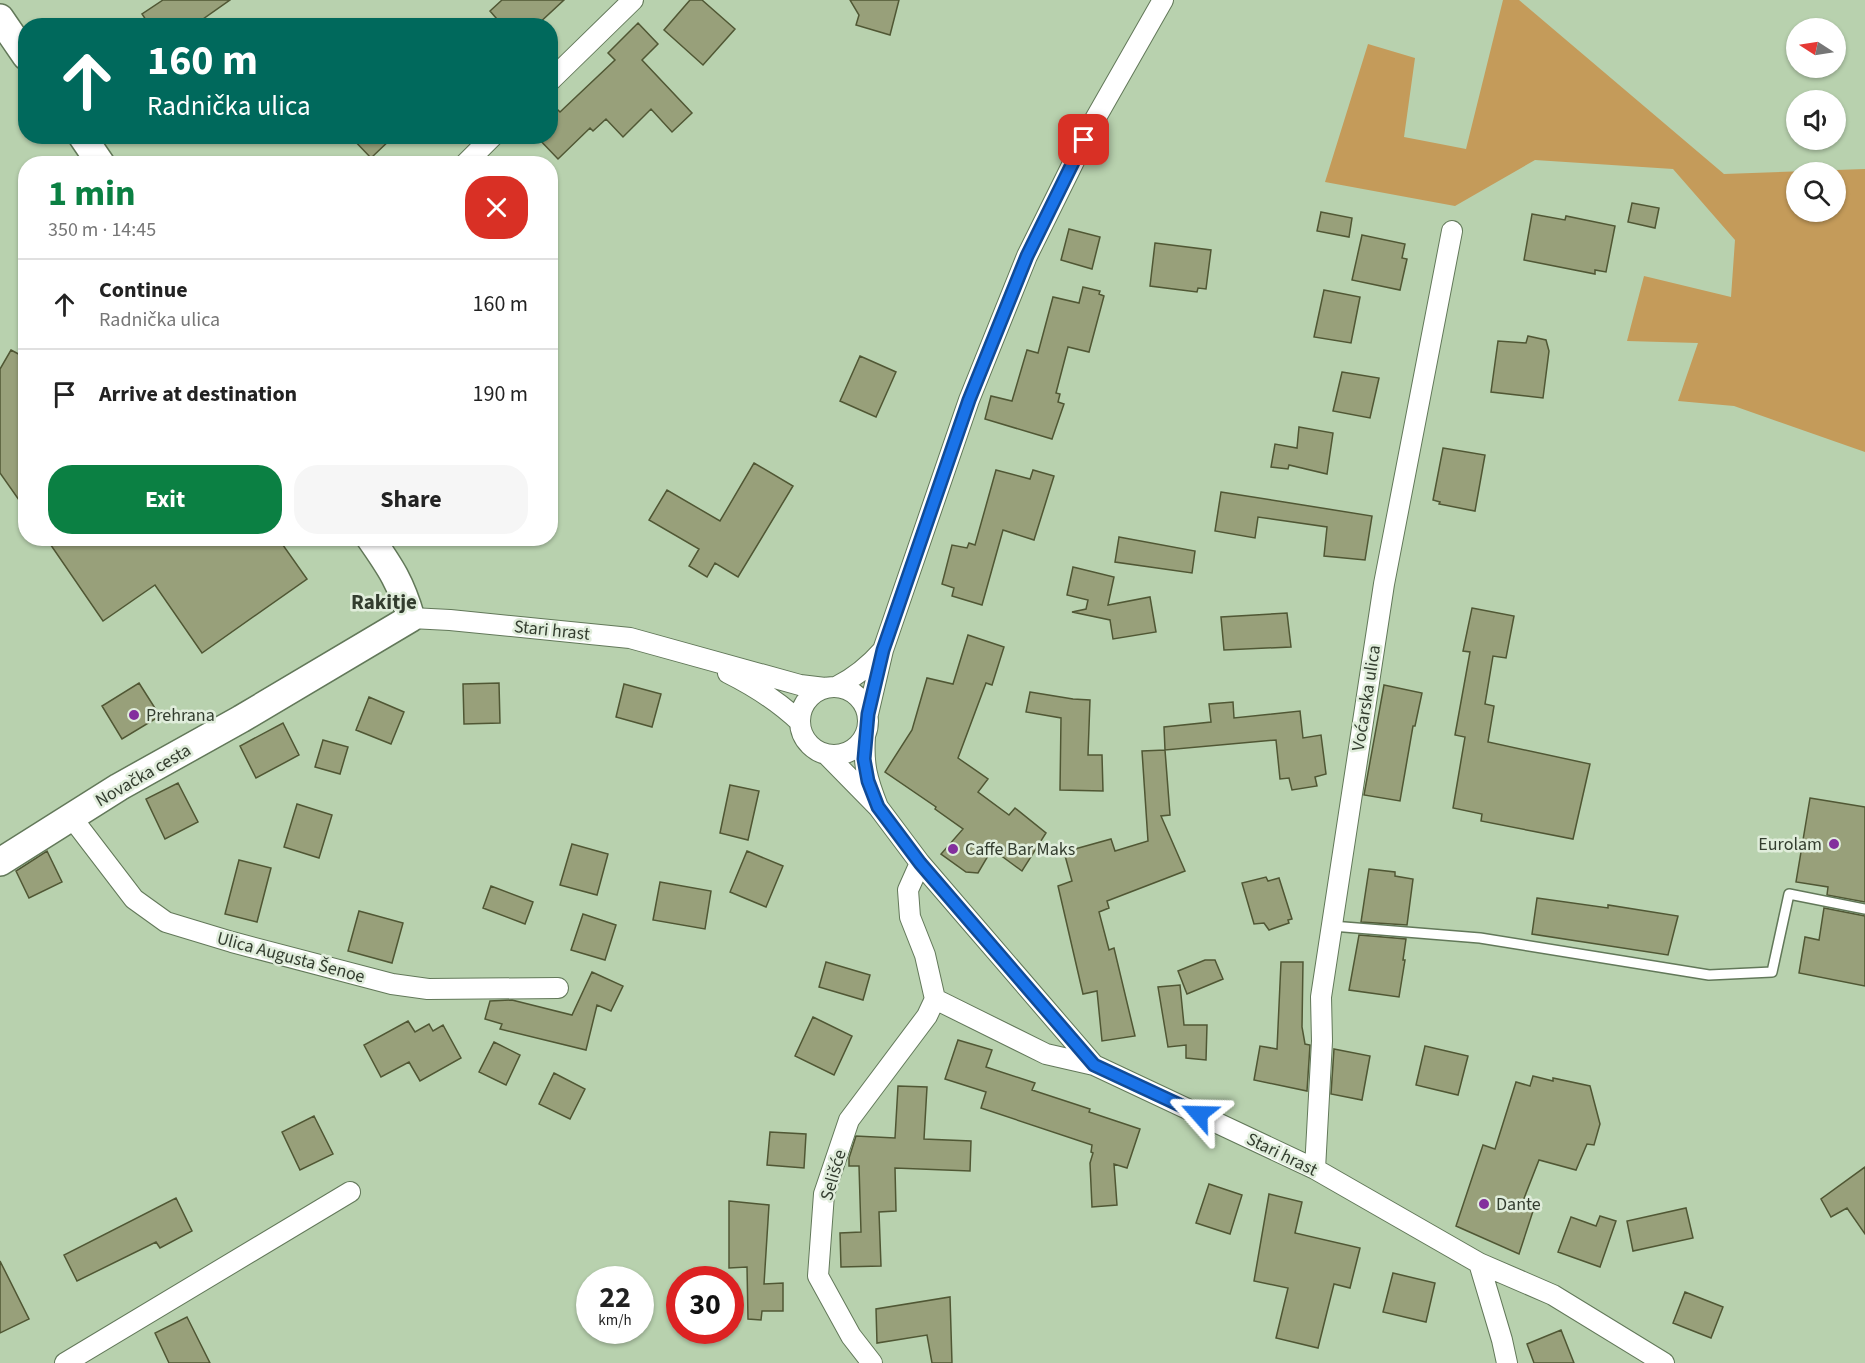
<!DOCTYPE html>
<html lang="en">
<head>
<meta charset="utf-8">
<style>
  body { margin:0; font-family:"Source Sans 3",sans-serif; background:#f6f6f6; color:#222; height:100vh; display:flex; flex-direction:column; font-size:22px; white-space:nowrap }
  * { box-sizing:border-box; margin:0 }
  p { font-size:20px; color:#767676 }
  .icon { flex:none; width:33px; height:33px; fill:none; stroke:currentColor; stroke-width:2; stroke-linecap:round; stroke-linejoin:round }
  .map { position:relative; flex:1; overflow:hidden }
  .sheet { position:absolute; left:18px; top:156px; width:540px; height:390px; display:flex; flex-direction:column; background:#fff; border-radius:24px; box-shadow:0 2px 4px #0004 }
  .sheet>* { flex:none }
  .banner { position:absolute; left:18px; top:18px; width:540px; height:126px; border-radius:24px; box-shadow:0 2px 4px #0004; background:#00695c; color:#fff; overflow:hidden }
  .needle { width:39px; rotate:282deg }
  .tools { position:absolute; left:1786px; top:18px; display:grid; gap:12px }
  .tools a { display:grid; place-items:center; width:60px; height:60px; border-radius:50%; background:#fff; box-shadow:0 2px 4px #0004; font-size:30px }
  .speed { position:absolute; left:576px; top:1266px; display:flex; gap:12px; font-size:30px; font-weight:700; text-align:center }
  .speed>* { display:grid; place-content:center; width:78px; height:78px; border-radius:50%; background:#fff; box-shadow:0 2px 4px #0004; line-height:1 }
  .speed small { font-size:15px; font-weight:400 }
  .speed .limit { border:9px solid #d22; background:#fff; color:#111 }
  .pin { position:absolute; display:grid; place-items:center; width:51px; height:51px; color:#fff; margin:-26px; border-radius:12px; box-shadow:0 3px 9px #0006 }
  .me { position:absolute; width:66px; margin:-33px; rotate:295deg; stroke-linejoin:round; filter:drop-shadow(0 0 4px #0008) }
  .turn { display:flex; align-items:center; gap:21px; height:126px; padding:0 30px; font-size:27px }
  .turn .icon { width:78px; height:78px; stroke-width:2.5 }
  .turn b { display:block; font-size:42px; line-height:51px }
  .round { display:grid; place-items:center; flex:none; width:63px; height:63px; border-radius:24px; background:#f6f6f6 }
  .head { display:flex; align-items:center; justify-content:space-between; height:102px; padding:0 30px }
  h1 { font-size:36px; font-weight:700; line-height:45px; color:#0b8043 }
  .action { display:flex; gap:12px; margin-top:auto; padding:12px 30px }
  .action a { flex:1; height:69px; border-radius:24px; background:#0b8043; color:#fff; font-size:24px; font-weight:700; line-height:69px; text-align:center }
  .action a+a { background:#f6f6f6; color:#222 }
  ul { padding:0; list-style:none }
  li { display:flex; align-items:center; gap:18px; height:90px; padding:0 30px; border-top:2px solid #e0e0e0 }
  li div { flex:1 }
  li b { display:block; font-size:22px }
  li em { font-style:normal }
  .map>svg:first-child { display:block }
  .green { fill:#c49b5a; fill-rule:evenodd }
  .building { fill:#98a07a; stroke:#505734; stroke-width:1.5 }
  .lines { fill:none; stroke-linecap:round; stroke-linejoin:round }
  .lane-casing { stroke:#627859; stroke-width:12 }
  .street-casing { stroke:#627859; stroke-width:22 }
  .secondary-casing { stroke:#627859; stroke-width:30 }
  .lane { stroke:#fff; stroke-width:9 }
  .street { stroke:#fff; stroke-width:20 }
  .secondary { stroke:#fff; stroke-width:27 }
  .route-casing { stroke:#114b97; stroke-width:15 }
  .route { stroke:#1a73e8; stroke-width:10 }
  .poi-dot { fill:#832f9d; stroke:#e0eddb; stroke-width:2 }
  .labels { text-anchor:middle; stroke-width:5; stroke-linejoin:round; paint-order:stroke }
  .street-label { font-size:18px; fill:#333d2f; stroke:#e0eddb }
  .poi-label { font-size:18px; fill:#333d2f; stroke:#e0eddb; text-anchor:start }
  .quarter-label { font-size:21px; font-weight:bold; fill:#333d2f; stroke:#e0eddb }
</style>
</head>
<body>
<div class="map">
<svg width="1865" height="1363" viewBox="0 0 1865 1363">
  <rect width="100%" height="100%" fill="#b8d1ae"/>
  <!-- green -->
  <path class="green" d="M1503,0h16l205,174 141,-5v283l-131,-46 -56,-5 20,-58 -71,-2 17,-65 87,21 4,-57 -62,-71 -138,-9 -80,46 -130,-24 43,-138 47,14 -11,79 62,12zM1797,172h39v40h-39z"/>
  <!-- building -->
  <path class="building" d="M163,0h67l-37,26h-43l-8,-12z
    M502,0h62l-28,26h-33l-13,-15z
    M690,0h12l33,29 -32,36 -39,-35z
    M850,0h49l-9,35 -34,-10 3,-10z
    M638,23l20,21 -16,16 50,53 -20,19 -21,-23 -28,28 -17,-18 -13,12 -3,-3 -32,31 -22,-23h14v-34l10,10 55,-52 -7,-7z
    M350,136h44l-23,22z
    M1632,203l27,5 -4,20 -27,-6z
    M1321,212l31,6 -3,19 -32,-6z
    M1532,214l33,6 1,-4 49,10 -9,46 -11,-2v4l-71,-14z
    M1069,229l31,8 -8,32 -31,-9z
    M1362,235l43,9 -3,14 5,1 -7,31 -48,-10z
    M1155,243l56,7 -5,39 -8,-1 -1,4 -47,-6z
    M1083,287l17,4 -1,3 5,2 -15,56 -21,-5 -12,46 4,1 -2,8 6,2 -12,35 -67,-20 6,-23 21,5 15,-51 11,3 15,-56 26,6z
    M1324,290l36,7 -9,46 -37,-6z
    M1528,336l18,4 3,11 -6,47 -52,-6 7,-51 28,2z
    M11,350l15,8v152l-26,-37v-104z
    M860,356l36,16 -20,45 -36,-16z
    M1342,372l37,6 -9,40 -37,-7z
    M1299,427l34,6 -6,41 -38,-9 -1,4 -17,-2 4,-23 22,4z
    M1443,448l42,7 -10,56 -36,-7 1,-2 -7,-2z
    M754,463l39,23 -55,91 -23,-14 -8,14 -18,-11 10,-17 -50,-29 18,-30 53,31z
    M996,470l34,9 3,-9 21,6 -20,64 -31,-10 -21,75 -30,-9 2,-8 -12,-4 10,-39 15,3 2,-5 6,2z
    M1221,492l151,24 -7,44 -41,-4 3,-29 -69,-10 -3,21 -40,-7z
    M1119,537l76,14 -3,22 -77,-11z
    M46,538h232l29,41 -105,74 -47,-68 -52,36z
    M1073,567l41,10 -6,28 42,-8 6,35 -43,7 -3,-19 -38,-8 14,-3 2,-9 -21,-5z
    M1472,608l42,8 -8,42 -13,-2 -8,48 9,2 -6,36 102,22 -17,75 -92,-18 1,-7 -29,-6 12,-71 -10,-2 15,-83 -7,-1z
    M1287,613l4,34 -67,3 -3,-33z
    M968,635l36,12 -12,38 -6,-2 -28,75 30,21 -10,13 31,23 6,-7 31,25 -24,38 -30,-22 -14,24 -12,-1 -25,-18 22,-25 -28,-20 1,-2 -51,-35 27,-42 15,-52 26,6z
    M139,683l21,33 -38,23 -20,-33z
    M499,683l1,40 -36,1 -1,-40z
    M624,684l37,10 -9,33 -36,-10z
    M1384,685l38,8 -7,33h-2l-13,75 -36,-6z
    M1030,692l43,7 17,1 -2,55h14l1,36 -43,-1 1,-72 -35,-6z
    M369,697l35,15 -13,32 -35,-14z
    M1233,702l1,16 66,-7 3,27 18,-3 5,39 -11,3 2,9 -25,4 -3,-12 -9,1 -4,-39 -111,10 -1,-23 47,-5 -2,-18z
    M283,723l16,32 -43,23 -16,-32z
    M323,740l25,7 -8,27 -25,-7z
    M1165,750l5,65 -9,1 24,55 -78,30 2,7 -10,4 10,38 5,-2 21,88 -33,5 -5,-50 -14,3 -25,-108 14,-5 -8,-29 47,-13 4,12 33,-10 -6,-90z
    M178,783l20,39 -33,17 -19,-40z
    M730,785l29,6 -11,49 -28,-7z
    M1810,798l55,9v95l-38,-7 1,-8 -32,-5z
    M297,804l35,11 -13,43 -35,-11z
    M572,844l36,10 -11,41 -37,-10z
    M47,851l15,31 -33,16 -13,-27z
    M747,851l36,15 -17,41 -36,-15z
    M239,860l32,8 -14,54 -32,-8z
    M1369,869l26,3v4l18,3 -6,46 -46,-3z
    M1266,877l2,4 11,-3 13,41 -4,1 1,3 -20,7 -5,-7 -10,1 -12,-41z
    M660,882l51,9 -6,38 -52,-9z
    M491,886l42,16 -8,22 -42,-16z
    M1537,898l71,10v-3l70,11 -10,39 -136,-21z
    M1824,908l41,8v70l-66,-13 6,-36 14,3z
    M359,911l44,12 -11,40 -44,-12z
    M583,914l33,11 -11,35 -34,-10z
    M1359,935l47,4 -3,21h2l-6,37 -50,-7z
    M1205,960h10l8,19 -36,15 -9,-23z
    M826,962l44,13 -7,25 -44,-13z
    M1281,962h22l-1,65 3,17 5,1 -3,46 -53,-11 6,-34 17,3z
    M592,972l31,14 -12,25 -14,-6 -11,45 -86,-21 2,-5 -17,-5 5,-18 22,-1 60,15z
    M1180,985l4,40h23l-1,35 -20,-2v-13l-18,2 -10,-60z
    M813,1017l39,19 -18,39 -39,-19z
    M408,1021l7,11 14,-8 4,7 10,-6 18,33 -41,23 -11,-19 -28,15 -17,-32z
    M958,1040l34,10 -6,17 49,16 -3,7 58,19 -1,3 51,17 -13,39 -13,-4 3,41 -25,2 -2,-44 3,-10 -2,-1 1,-7 -111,-37 5,-16 -41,-13z
    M494,1042l26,13 -14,30 -27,-13z
    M1425,1046l43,10 -10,39 -42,-10z
    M1334,1049l36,7 -8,44 -31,-6z
    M554,1073l31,16 -15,30 -31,-15z
    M1533,1076l20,5v-3l37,8 10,38 -6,21 -7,-1 -11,26 -37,-10 -16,41 12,4 -16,49 -63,-28 27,-81 12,4 21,-67 14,4z
    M898,1086l29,1 -3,52 47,2 -1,30 -75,-3 1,43 -17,1 2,54 -40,1 -1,-34 21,-1 -2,-66h-10v-8l7,-22 39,2z
    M314,1116l19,38 -33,16 -18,-38z
    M770,1132l36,2 -2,34 -37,-3z
    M1865,1167v67l-18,-26 -16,9 -10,-18z
    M1209,1184l33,11 -12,39 -34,-11z
    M1269,1194l33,8 -7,31 65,15 -10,40 -16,-4 -16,64 -42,-10 12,-50 -34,-7z
    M176,1198l16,33 -32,17 -4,-6 -79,39 -13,-26z
    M729,1201l40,4 -5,79 19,-1v28h-21l-1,9 -13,-1 -1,-52 -18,1z
    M1686,1208l7,30 -60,13 -6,-30z
    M1600,1216l16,5 -16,46 -42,-15 13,-35 25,9z
    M0,1261l29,58 -29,14z
    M1393,1273l42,10 -9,39 -43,-10z
    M1685,1292l38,15 -12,31 -38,-15z
    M950,1297l2,66h-20l-5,-28 -50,8 -1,-34z
    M187,1317l23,46h-41l-14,-30z
    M1561,1330l13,33h-40l-7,-19z"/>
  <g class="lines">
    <!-- lane casing -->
    <g class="lane-casing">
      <path id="lane" d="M1332,926l148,12 229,37 63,-3 17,-78 76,15"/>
    </g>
    <!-- street casing -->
    <g class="street-casing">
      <path id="street" d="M550,81l83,-81
        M465,164l28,-28
        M411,618l39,2 180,18 170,47 25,3
        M883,650l86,-250 58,-144 67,-135 69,-121
        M728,673c26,13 51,29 72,49
        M836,687c20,-10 33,-21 47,-37l-15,64
        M800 721a34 34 0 1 1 68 0a34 34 0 1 1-68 0Z
        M827,755l51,52c-11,-28 -15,-42 -13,-71
        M878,807l42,56 174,202 221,104 164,94 74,32 111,68
        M72,818l62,81 32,23 66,20 160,42 36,5 130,-1
        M935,999l111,55 48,11
        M1315,1169l7,-128 -1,-44 63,-413 68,-353
        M1479,1263l23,77 5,23
        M65,1363l285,-171
        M872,1363l-21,-27 -33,-60 6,-82 25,-74 78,-104 8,-17 -10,-44 -15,-38 -2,-27 12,-27"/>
    </g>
    <!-- secondary casing -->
    <g class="secondary-casing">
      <path id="secondary" d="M0,18l26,38
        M82,136l19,28
        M0,862l119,-75 122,-68 170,-101c-10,-35 -20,-50 -41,-80"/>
    </g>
    <!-- lane -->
    <use href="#lane" class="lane"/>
    <!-- street -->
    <use href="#street" class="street"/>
    <!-- secondary -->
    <use href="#secondary" class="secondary"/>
  </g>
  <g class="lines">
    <!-- route casing -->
    <g class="route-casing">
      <path id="route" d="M1084,140l-57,116 -58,144 -86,250 -15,64 -4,45 4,22 10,26 42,56 174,202 105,49"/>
    </g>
    <!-- route -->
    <use href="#route" class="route"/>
  </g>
  <!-- markers -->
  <g class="poi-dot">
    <circle cx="134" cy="715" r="6"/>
    <circle cx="1834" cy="844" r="6"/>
    <circle cx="953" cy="849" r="6"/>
    <circle cx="1484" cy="1204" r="6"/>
  </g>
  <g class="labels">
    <!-- street labels -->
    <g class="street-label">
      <text transform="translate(552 630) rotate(6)" y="6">Stari hrast</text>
      <text transform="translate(1366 698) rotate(-81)" y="6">Voćarska ulica</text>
      <text transform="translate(143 775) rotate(-30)" y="6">Novačka cesta</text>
      <text transform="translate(291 957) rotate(15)" y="6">Ulica Augusta Šenoe</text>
      <text transform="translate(1282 1154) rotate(26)" y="6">Stari hrast</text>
      <text transform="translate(833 1175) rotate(-74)" y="6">Selišće</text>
    </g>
    <!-- poi labels -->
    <g class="poi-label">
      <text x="146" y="721">Prehrana</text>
      <text x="1822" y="850" text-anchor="end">Eurolam</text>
      <text x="965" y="855">Caffe Bar Maks</text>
      <text x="1496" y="1210">Dante</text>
    </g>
    <!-- quarter labels -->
    <g class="quarter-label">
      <text x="384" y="609">Rakitje</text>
    </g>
  </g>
</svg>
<div class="tools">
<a><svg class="needle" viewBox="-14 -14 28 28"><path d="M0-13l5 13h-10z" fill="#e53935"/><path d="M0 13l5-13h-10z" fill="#767676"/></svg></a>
<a><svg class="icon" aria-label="sound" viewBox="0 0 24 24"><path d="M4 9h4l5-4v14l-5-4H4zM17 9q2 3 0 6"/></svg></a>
<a><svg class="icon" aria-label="search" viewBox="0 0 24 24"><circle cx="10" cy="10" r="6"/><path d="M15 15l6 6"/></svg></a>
</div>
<div class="speed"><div>22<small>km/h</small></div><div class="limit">30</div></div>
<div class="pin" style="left:1084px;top:140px;background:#d93025"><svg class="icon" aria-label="arrive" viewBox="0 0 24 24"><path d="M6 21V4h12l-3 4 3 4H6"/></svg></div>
<svg class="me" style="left:1199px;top:1114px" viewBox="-20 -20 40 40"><path d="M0-17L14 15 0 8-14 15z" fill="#1a73e8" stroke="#fff" stroke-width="4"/></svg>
<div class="banner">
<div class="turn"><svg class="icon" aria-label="ahead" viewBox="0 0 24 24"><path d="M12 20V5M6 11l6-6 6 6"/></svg><div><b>160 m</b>Radnička ulica</div></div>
</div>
<section class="sheet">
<div class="head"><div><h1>1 min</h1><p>350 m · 14:45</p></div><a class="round" style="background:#d93025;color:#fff"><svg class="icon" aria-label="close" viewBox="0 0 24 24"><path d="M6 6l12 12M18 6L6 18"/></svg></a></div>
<ul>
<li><svg class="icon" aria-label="ahead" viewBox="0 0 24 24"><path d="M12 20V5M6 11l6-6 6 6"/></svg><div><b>Continue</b><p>Radnička ulica</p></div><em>160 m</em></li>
<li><svg class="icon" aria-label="arrive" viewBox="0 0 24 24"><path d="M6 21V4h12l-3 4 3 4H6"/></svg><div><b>Arrive at destination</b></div><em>190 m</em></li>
</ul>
<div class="action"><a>Exit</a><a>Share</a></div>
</section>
</div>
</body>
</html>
